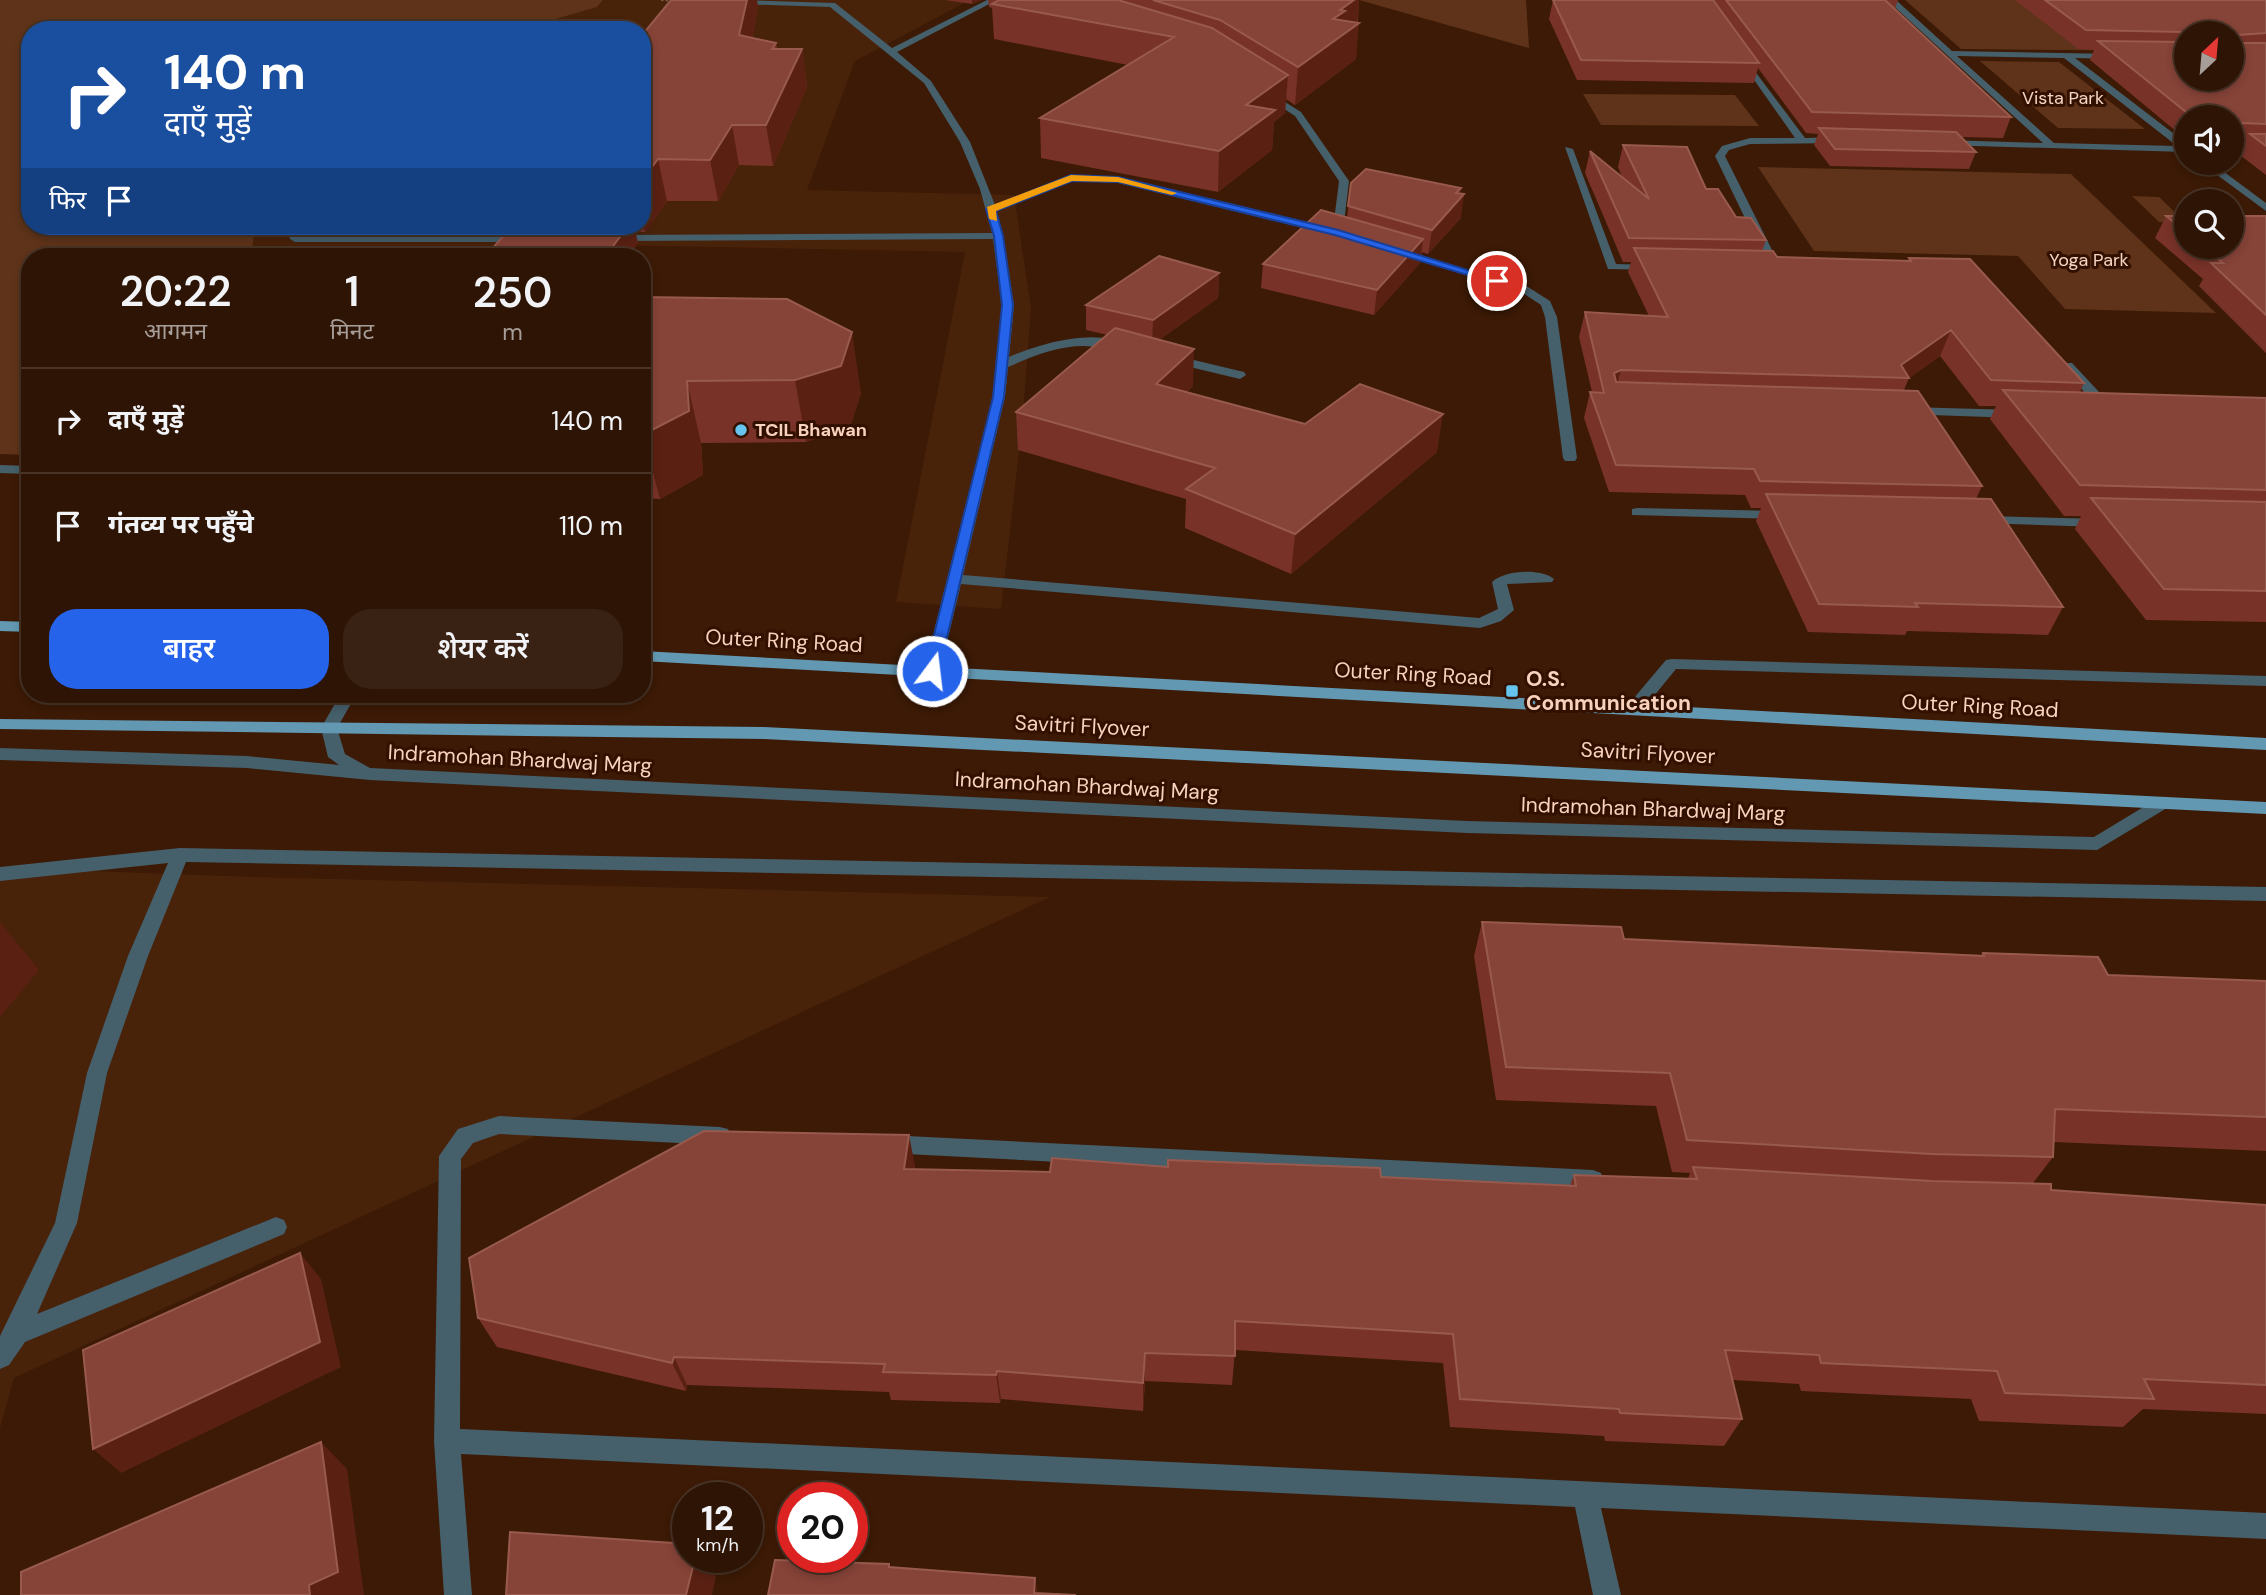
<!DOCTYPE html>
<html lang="hi">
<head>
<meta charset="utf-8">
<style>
  body { margin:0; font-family:"DM Sans","Noto Sans Devanagari",sans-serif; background:#392113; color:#f1f3f6; height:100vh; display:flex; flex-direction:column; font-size:26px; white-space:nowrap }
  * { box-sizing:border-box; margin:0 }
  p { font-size:23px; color:#a79e9a }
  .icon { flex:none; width:38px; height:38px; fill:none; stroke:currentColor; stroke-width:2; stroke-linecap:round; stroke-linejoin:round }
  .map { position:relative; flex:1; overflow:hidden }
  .sheet { position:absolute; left:21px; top:248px; width:630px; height:455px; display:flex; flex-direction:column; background:#2d1404; border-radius:28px; box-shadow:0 4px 10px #0003,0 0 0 2px #483326 }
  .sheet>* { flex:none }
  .top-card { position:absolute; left:21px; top:21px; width:630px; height:214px; border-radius:28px; box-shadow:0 4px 10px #0003,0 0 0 2px #483326; background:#1a4fa0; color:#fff; overflow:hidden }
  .needle { width:46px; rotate:26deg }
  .fabs { position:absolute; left:2174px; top:21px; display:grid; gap:14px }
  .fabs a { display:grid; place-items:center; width:70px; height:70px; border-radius:50%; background:#2d1404; box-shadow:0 4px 10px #0003,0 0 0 2px #483326; font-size:35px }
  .speed { position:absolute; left:672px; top:1482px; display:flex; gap:14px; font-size:35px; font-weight:700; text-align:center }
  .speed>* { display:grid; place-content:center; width:91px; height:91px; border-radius:50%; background:#2d1404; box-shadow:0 4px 10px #0003,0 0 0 2px #483326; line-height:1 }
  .speed small { font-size:18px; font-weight:400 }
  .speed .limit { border:10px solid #d22; background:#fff; color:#111 }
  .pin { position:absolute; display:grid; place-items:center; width:60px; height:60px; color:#fff; margin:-30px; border:4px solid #fff; border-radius:50%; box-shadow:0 2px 7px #0007 }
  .me { position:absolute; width:77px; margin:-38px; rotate:15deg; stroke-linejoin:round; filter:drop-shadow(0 0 5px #0008) }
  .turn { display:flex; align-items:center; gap:24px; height:147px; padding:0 28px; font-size:32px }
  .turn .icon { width:91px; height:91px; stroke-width:2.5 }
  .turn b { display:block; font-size:49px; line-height:60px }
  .then { display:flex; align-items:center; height:66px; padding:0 28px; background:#0003; gap:14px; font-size:26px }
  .eta { display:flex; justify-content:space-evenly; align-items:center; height:119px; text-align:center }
  .eta b { font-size:42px; font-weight:600; line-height:49px }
  .cta { display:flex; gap:14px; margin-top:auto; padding:14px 28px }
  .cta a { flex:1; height:80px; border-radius:28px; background:#2563eb; color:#fff; font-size:28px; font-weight:600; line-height:80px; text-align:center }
  .cta a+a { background:#392113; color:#f1f3f6 }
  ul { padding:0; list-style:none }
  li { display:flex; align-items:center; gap:21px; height:105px; padding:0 28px; border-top:2px solid #483326 }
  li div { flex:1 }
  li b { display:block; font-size:26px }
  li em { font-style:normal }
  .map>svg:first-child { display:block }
  .built { fill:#49220a }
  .green { fill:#5e3319 }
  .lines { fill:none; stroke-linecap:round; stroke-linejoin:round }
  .path { stroke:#7c5944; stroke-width:2; stroke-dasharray:2.5 2; stroke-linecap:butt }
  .minor { fill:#455f6b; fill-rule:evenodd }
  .major { fill:#6298b2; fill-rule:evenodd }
  .wall { fill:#783228; fill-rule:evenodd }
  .shaded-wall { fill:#5a2113 }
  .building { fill:#864338; stroke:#985a4d; stroke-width:2 }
  .route { fill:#2563eb; stroke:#184099; stroke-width:2 }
  .slow { fill:#f59e0b }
  .poi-dot { fill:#66c4ef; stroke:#311000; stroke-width:2.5 }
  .labels { text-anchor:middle; stroke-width:6; stroke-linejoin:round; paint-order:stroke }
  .far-park-label { font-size:18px; fill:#f5d4c2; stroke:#311000 }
  .far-poi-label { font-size:18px; font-weight:bold; fill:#f9d2be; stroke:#311000; text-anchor:start }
  .street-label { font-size:21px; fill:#f9d2be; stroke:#311000 }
  .poi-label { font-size:21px; font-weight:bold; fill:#f9d2be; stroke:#311000; text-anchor:start }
</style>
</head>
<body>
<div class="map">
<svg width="2266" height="1595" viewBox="0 0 2266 1595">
  <rect width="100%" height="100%" fill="#3c1a05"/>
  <!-- built -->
  <path class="built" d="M603,0h367l-115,61 -48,129 207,5 17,113 -9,118 -21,183 -105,-7 69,-350 -453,-9 -11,14h-245l-4,-7 3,-24h387v-196h-114l4,-4 65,-19z
    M38,869l215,8 797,20 -1036,481 -14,50v-552z"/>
  <!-- green -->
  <path class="green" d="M0,0h603l-6,7 -65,19 -4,4h-498v196h225l-3,24 4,7h-226v198l-30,-1z
    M1359,0h167l3,48z
    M1905,0h361l-35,33h-45v18l-225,-2z
    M1980,61l79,1 86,67 -87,-1z
    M1583,94l152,1 24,31 -158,-1z
    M1758,167l313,7 145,139 -151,-4 -47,-53 -204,-5z
    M2132,196l27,1 27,26 -27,-1z"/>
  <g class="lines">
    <!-- path -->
    <path class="path" d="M661,0l16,1"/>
    <!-- minor -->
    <path class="minor" d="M735,0l100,3 57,45 95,-48h10l-100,52 34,29 39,61 25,63 76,-30 47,2 215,52 6,-48 -44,-65 -31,-20 3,-5 34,21 48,69 -6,50 4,3 -5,3 -224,-54 -46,-2 -76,30 7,25 11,69 -5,52c30,-13 90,-31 119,-10 -10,7 -31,-1 -44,-1 -27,0 -51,10 -76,21l-3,30 -42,178 516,43 19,-9 -6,-27c12,-12 49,-14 62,-3l-2,3 -45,2 7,26 -13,11 -21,7 -519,-44 -21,87 -2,4h-12l-2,-4 69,-274 9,-92 -9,-66 -380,2 -5,-3 5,-3 379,-2 -12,-44 -20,-47 -36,-59 -94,-76 -94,-3 -4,-2z
      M1887,0h9l56,51 165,3 -3,5 -39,-1 111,85v9l-245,-7v-4l3,-1 99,3zM1957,56l107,2 113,88 -123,-3z
      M1742,54l63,84 34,-1 5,3 -5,3 -89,1 -21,6 -4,6 57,114 -6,3 -6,-3 -55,-114 7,-10 28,-8h45l-57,-81z
      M2231,146l35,1v6l-35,-1z
      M1565,147l8,2 43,115 37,1 4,1v4l-49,-1z
      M2201,163h11l54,40v8z
      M286,226h10l3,10h175l9,-10h11l-8,10h36l5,3 -5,3h-227l-5,-3z
      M1395,249l133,38 22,14 7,16 20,141 -2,3h-10l-2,-3 -18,-141 -4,-12 -21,-14 -125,-38z
      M1173,355l71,17 2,3 -6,4 -71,-17v-6z
      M2064,363h8l41,44v6h-10l-39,-44z
      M1908,407l108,3 6,4 -6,4 -113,-4v-6z
      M0,465l30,1v8l-30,-1z
      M1637,508l144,3 7,4 -7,4 -149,-4v-6z
      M1984,516l115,3 7,4 -7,4 -120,-4v-6z
      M1672,659l594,17v10l-590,-17 -36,44h-12l-2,-4 2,-4 38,-45z
      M340,695h16l-19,33 8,26 25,14 1097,53 627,16 61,-37h12l3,4 -3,4 -70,42 -630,-17 -1097,-53 -123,-12 -247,-8v-12l247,8 92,9 -11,-8 -7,-29z
      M180,848l2086,39v14l-2080,-39 -38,94 -41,117 -30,150 -40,91 239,-97 8,3 3,7 -3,7 -259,108 -16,23 -9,4v-33l55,-113 32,-150 41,-117 40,-93 -168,18v-14z
      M499,1116l221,11 8,2 3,7 -3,7 -8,2 -221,-11 -26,9 -12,16 -1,270 1806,84v26l-665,-31 20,87h-28l-18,-88 -1114,-53 11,141h-28l-10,-154 5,-285 19,-27z
      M887,1135l706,35 8,3 3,7 -3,7 -8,3 -706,-37 -8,-2 -3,-7 3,-7z"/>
    <!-- major -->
    <path class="major" d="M0,621l30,1v10l-30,-1z
      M642,651l1624,87v12l-1624,-89z
      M0,719l764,8 1502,75v12l-1502,-75 -764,-10z"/>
  </g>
  <!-- wall -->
  <path class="wall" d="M671,0h86l1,8 -6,30 24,5 1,6h25l5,38 -34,79 -34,-1 -21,36h-51l-22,31h-10l3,11 -10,14h-143l27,-31h130v-191z
    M945,0h36l-9,4z
    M988,0h371l-3,59 -61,46 -9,-6 -1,14 -11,9 -2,28 -54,42 -177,-34 -1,-40 88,-53 -134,-26 -2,-31 -3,-1z
    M1553,0h345l-3,9 116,108 -8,21 -41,-1 14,15 -7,17 -139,-3 -16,-21 4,-11 -12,-1 -48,-65 -4,15 -177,-3 -28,-61z
    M2015,0h251v175l-26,-20 5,-11 -14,-1v-26h-45v16l-9,-1 -87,-72 4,-10 -16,-1zM2186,33h45l-45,46z
    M1623,145l83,44 30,28 30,23 -4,11 15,6 131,4 1,-3 175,125 -4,9 186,6v224l-120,-2 -71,-91 6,-13h-17l-74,-97 6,-13h-17l-39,-50 -31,22 -5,12 78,96 -6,13 87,108 -15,28 -141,-4 -2,4 -97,-3 -52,-111 5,-13h-10l-6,-13 -136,-3 -25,-74 6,-26h2l-13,-55 6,-25 64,4 -21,-44 3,-10h-8l-38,-89 5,-22 32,26 -4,-10z
    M1351,183l110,5 -1,5 1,25 -33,36 -6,-2 -2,11 -46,52 -113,-27 2,-24 84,-46z
    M2166,216h20v31h45l35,-31v137l-67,-67 4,-7 -48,-41z
    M1219,273l-1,25 -59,42 34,46 -7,7 119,31 132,28 -146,122 -106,-46 1,-29 -168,-49 -2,-38 92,-77 -22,-5v-25z
    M642,296l1,1 218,96 -11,34 -44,15 -105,1 2,32 -43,24 -18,-1z
    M1482,922l142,17 357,16 2,-2 125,22 158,6v170l-212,-9 -1,15 -20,26 18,7 215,15v209l-123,-5 -20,18 -144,-6 -8,-22 -170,-8 -2,-7 -66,-4 9,39 -18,27 -119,-5 -1,-5 -154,-9 -7,-64 -208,-13 -3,35 -87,-4 -2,30 -142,-12 -1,4 -109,-3 -2,-8 -202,-7 -1,6 -189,-44 -19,-29 437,-152v3l135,3 118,-5 213,10 189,8 4,-10 114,4 2,-6 -18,-1 -16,-66 -160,-6 -22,-144z"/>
  <!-- shaded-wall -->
  <path class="shaded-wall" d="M747,0h10l1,8 -13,64 -6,-37z
    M972,0h9l-9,4z
    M1354,0h5l-2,25 2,-2 -3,36 -61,46 3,-38 42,-57z
    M802,49l5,38 -34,79 -7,-41z
    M1288,75l-3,38 -11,9 -2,28 -54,42 1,-41 27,-46z
    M2242,123l-11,20v-3l8,-15z
    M732,125l7,40 -21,36 -8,-41z
    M658,159l9,42 -22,31 -3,-12v-40z
    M1461,188l-2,13 5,-7 -3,24 -33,36 4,-24 24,-37z
    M628,226h6l4,17 -10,14h-23z
    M1423,239l-3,24 -46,52 3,-25z
    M1219,273l-1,25 -66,47 1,-25z
    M1951,330l-11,26 -31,22 -8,-13z
    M852,332l9,61 -11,34 -44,15 -11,-62z
    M1194,349l-1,37 -38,36 1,-38z
    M1621,370l-7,25v-22z
    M687,381l14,62 2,32 -43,24 -17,-64z
    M1443,414l-6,38 -146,122 4,-40z
    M0,922l39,48 -39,47z
    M909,1135l6,31 -5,34 -6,-31z
    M300,1253l21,26 20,88 -220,106 -28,-24z
    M1145,1353v28l-2,30v-28z
    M674,1357l13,28 -1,6 -14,-28z
    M997,1371l4,28 -1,4 -4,-28z
    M321,1442l26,27 17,126h-54l-1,-10z
    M695,1558h11l10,19 -4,18h-26z
    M1035,1578l3,17 -4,-2z"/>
  <!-- building -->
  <path class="building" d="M671,0h76l-8,35 37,8 -4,6h30l-36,76h-34l-22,35 -52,-1 -16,21v-145z
    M999,0h119l94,28 76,47 -42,30 29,5 -56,41 -179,-33 134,-81 -182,-33z
    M1153,0h201l-14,10 5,1 -12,8 26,4 -61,44 -78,-47z
    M1553,0h160l46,63 -178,-3z
    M1726,0h159l126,117 -199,-5z
    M2045,0h221v33l-28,2 2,8h26v81l-24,-1 -3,2 -8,-5v-3h-3l-6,-4 -36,-1 -88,-71 88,1v37h45v-46l-145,-3z
    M1819,128l137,4 20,20 -141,-3z
    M2250,134h16v12z
    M1623,145l64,2 19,42h12l18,28 15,1 15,22 -137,-2 -39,-87 59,48z
    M1366,169l95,19 -5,5 8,1 -32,36 -84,-24 3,-23z
    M1321,210l102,29 -46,51 -114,-26z
    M2166,216h20v16z
    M2231,216h35v99l-55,-52h12l-20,-16h28z
    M512,226h116l-23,31h-120z
    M1634,248l139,3 4,6 134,4 -2,-3 61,1 114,124 -93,-3 -40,-50 -50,35 8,13 -288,-8 -7,3 2,9 302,9 64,95 -222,-5 -6,-12 -138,-4 -26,-73 14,1 -19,-81 83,5z
    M1159,256l60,17 -66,47 -67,-15z
    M642,297l145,2 65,33 -11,34 -46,14 -108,1 2,30 -47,24z
    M1115,328l79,21 -38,35 149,40 55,-40 83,30 -148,120 -109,-45 29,-21 -199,-56z
    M2003,390l263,8v92l-186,-5z
    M1766,494l225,5 72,108 -148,-4 3,4 -99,-3z
    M2091,498l175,4v89l-102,-2z
    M1482,922l139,5 3,12 360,17 -1,-3 115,4 10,18 158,6v136l-211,-8 -2,48 -121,-3 -245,-14 -17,-67 -164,-6z
    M704,1131l205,4 -5,34 146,3 2,-14 116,9v-7l212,8 1,9 195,9 -2,-11 123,4 -4,-12 238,14 120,3v6l215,15v180l-122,-6 10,20 -149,-6 -8,-22 -176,-8 -2,-8 -94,-5 17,69 -122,-6 -1,-4 -159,-10 -7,-65 -218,-13v35l-90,-3 -2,30 -146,-12 -1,4 -113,-3 2,-8 -211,-7 -2,6 -194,-45 -9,-60z
    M300,1253l20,89 -227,107 -10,-99z
    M321,1442l17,130 -29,13 1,10h-289v-23z
    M510,1532l178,12v14h7l-9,37h-180z
    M775,1560l114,4v3l146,11 -1,15 42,2h-308z"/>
  <!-- route -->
  <path class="route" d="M1071,175l47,2 220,53 165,51 -9,2 -159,-48 -217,-53 -46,-1 -76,30 7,25 10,69 -9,92 -65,274 -2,3h-10l-2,-3 68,-274 9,-92 -8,-69 -8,-27z"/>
  <!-- slow -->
  <path class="slow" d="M1071,175l47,2 59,16 -5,2 -54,-13 -46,-1 -76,30 1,10 -8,-2 -2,-12z"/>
  <!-- markers -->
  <g class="poi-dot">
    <circle cx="741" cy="430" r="7"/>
    <rect x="1505" y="684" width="14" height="14" rx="3.5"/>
  </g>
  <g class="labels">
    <!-- far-park labels -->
    <g class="far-park-label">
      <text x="2063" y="104">Vista Park</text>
      <text x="2089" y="266">Yoga Park</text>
    </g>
    <!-- far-poi labels -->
    <g class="far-poi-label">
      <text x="755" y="436">TCIL Bhawan</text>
    </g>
    <!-- street labels -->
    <g class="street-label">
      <text transform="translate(784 641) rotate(3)" y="7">Outer Ring Road</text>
      <text transform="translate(1413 674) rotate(3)" y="7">Outer Ring Road</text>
      <text transform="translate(1980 706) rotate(3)" y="7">Outer Ring Road</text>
      <text transform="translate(1082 726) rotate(3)" y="7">Savitri Flyover</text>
      <text transform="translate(1648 753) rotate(3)" y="7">Savitri Flyover</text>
      <text transform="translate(520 759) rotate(3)" y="7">Indramohan Bhardwaj Marg</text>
      <text transform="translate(1087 786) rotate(3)" y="7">Indramohan Bhardwaj Marg</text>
      <text transform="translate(1653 809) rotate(2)" y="7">Indramohan Bhardwaj Marg</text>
    </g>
    <!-- poi labels -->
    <g class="poi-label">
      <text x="1526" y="686">O.S.<tspan x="1526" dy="24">Communication</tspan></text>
    </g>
  </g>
</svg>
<div class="fabs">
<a><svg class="needle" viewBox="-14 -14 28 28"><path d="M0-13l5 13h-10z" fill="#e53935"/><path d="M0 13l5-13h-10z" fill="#a79e9a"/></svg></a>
<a><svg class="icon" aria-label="sound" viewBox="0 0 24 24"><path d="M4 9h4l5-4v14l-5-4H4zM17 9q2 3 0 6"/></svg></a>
<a><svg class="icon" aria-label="search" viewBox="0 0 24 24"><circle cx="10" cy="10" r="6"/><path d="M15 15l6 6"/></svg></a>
</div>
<div class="speed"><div>12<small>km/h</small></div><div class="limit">20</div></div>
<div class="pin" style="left:1497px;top:281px;background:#d93025"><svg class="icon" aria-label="arrive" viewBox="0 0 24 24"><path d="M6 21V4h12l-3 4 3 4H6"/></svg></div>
<svg class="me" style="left:932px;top:671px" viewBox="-20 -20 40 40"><circle r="17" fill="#2563eb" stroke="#fff" stroke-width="3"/><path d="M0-11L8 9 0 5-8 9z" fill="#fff"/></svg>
<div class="top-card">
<div class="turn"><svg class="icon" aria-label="right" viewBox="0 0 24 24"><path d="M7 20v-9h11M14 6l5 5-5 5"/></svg><div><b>140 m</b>दाएँ मुड़ें</div></div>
<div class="then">फिर<svg class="icon" aria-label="arrive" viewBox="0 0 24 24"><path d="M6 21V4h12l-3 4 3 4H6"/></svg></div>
</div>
<section class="sheet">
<div class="eta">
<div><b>20:22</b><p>आगमन</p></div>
<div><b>1</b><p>मिनट</p></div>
<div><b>250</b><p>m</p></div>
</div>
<ul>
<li><svg class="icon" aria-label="right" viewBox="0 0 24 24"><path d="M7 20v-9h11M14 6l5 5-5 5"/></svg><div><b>दाएँ मुड़ें</b></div><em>140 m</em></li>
<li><svg class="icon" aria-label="arrive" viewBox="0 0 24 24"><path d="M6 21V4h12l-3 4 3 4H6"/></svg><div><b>गंतव्य पर पहुँचे</b></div><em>110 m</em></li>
</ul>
<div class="cta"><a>बाहर</a><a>शेयर करें</a></div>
</section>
</div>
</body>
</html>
